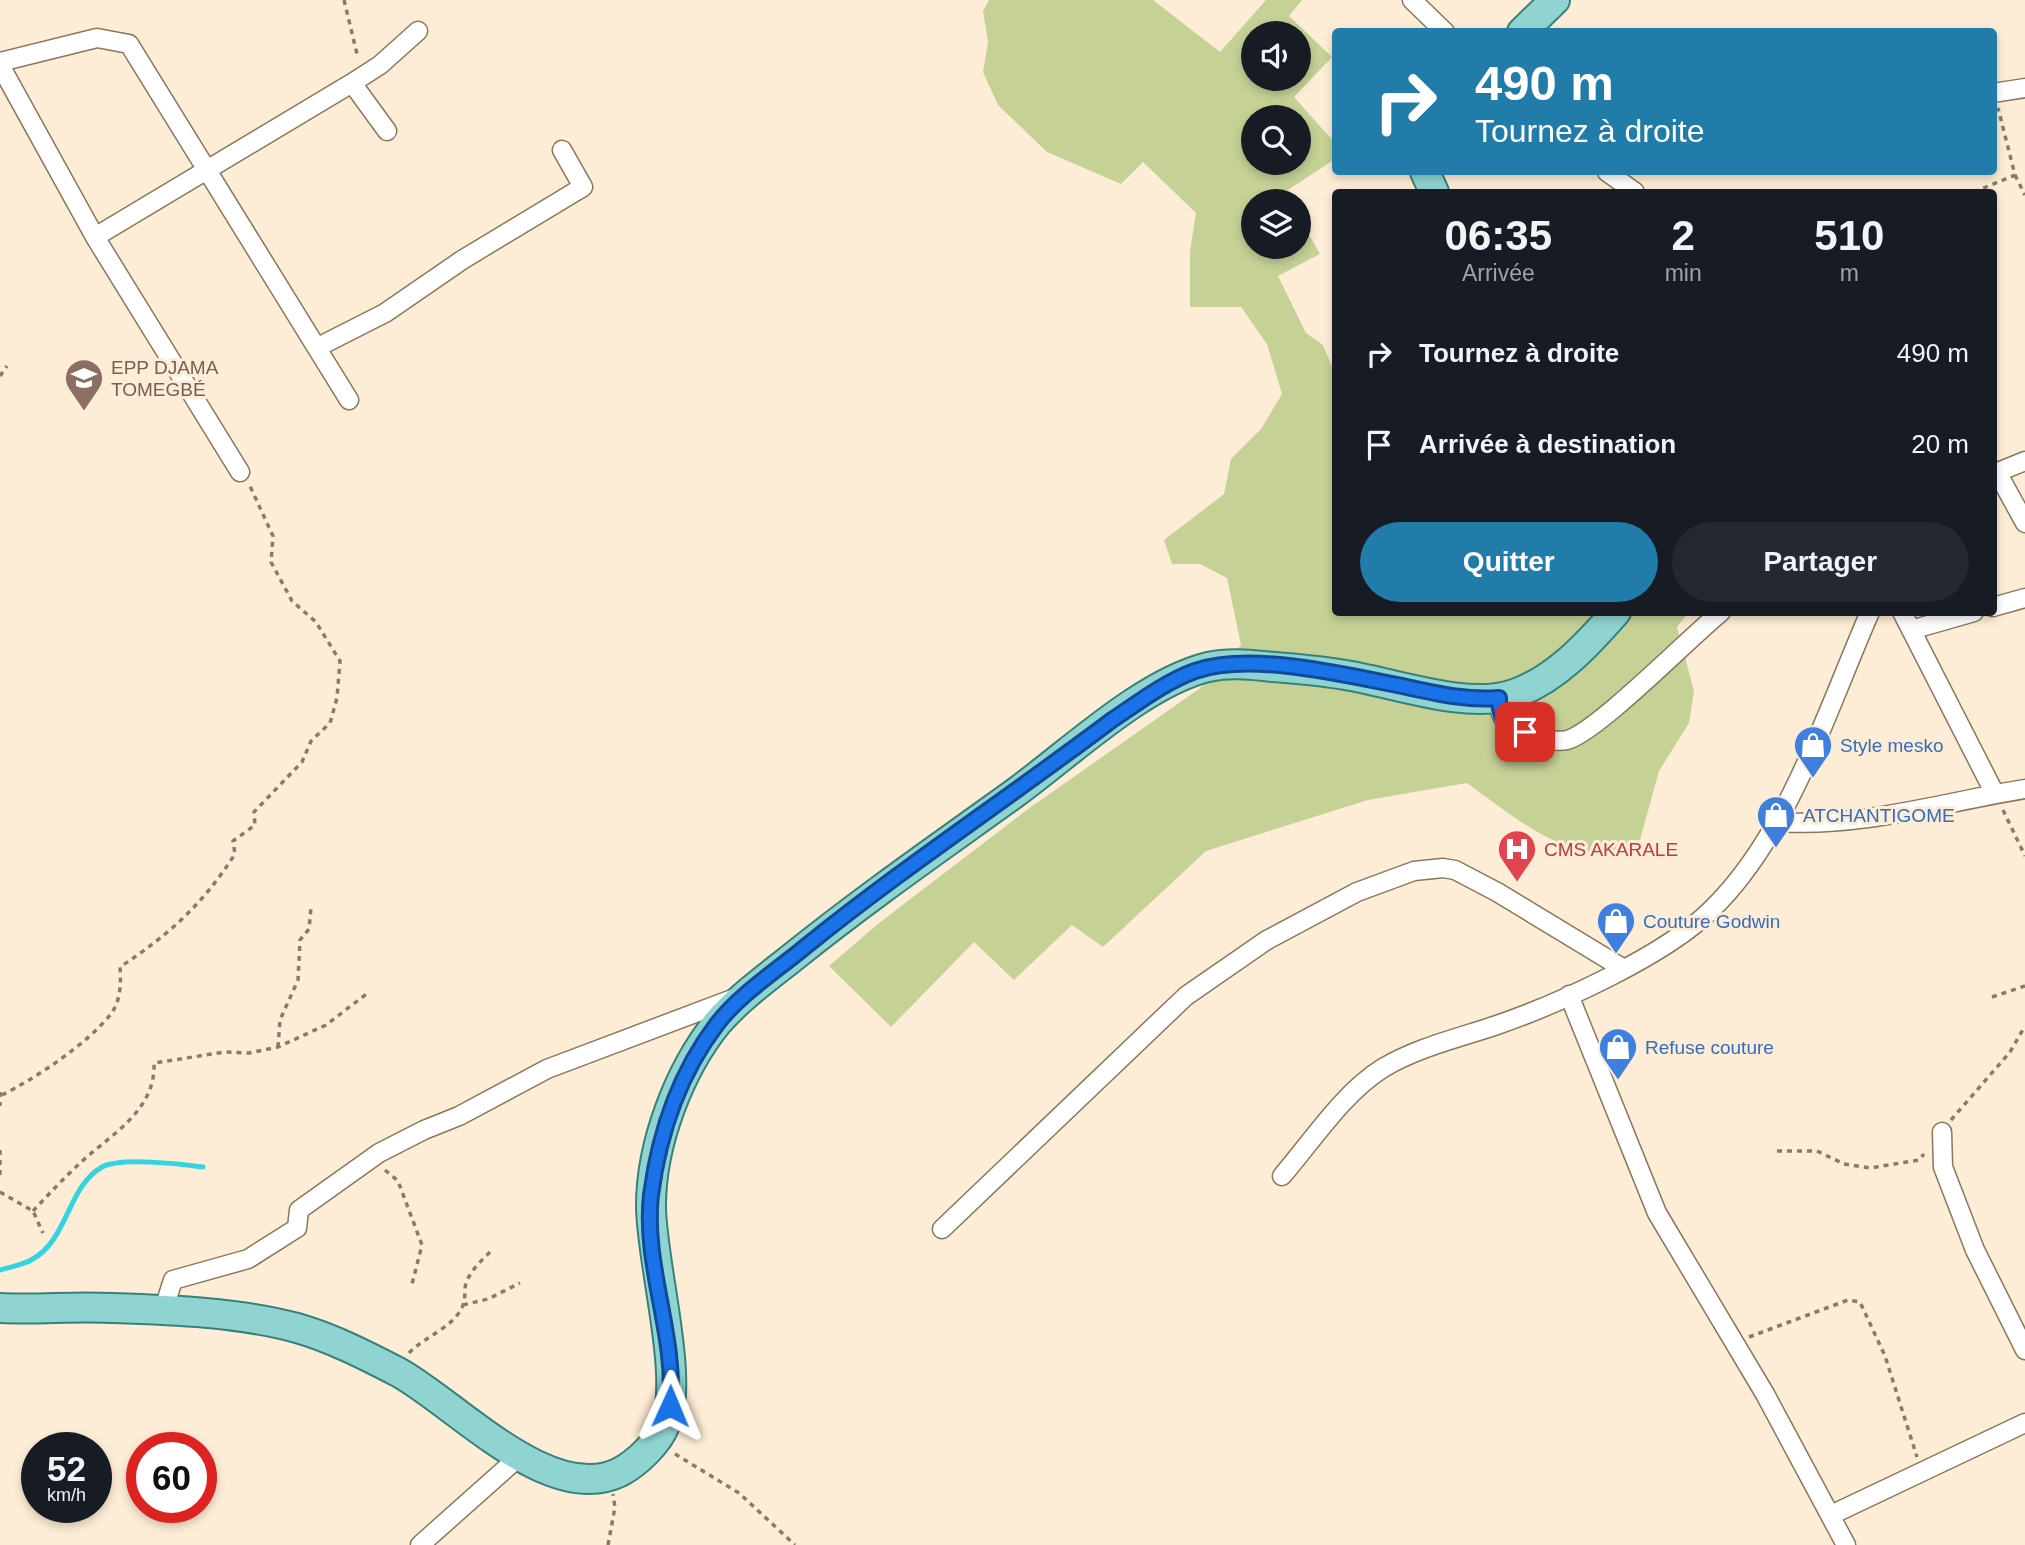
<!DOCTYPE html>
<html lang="fr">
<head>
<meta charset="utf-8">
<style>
  body { margin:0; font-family:Arial,sans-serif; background:#242831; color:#f1f3f6; height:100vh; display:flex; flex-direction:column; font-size:26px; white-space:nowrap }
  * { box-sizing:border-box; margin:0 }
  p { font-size:23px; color:#9ea1a6 }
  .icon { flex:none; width:38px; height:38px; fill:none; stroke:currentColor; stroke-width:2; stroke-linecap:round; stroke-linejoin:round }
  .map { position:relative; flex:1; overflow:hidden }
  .drawer { position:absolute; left:1332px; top:189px; width:665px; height:427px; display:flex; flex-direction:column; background:#171b24; border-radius:7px; box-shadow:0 4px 10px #0003 }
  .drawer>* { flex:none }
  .hud { position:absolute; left:1332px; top:28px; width:665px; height:147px; border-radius:7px; box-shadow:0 4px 10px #0003; background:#217caa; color:#fff; overflow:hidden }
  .controls { position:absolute; left:1241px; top:21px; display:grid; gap:14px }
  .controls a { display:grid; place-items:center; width:70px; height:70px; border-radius:50%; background:#171b24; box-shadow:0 4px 10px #0003; font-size:35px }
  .speed { position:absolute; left:21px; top:1432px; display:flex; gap:14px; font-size:35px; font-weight:700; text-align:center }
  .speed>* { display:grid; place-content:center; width:91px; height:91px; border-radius:50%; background:#171b24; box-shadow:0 4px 10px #0003; line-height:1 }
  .speed small { font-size:18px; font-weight:400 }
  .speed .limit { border:10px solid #d22; background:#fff; color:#111 }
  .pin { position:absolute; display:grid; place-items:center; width:60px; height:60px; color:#fff; margin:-30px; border-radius:14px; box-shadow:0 4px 10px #0006 }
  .me { position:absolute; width:77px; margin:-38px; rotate:1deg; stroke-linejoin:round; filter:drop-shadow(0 0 5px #0008) }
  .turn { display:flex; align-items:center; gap:24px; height:147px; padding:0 28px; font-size:32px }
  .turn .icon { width:91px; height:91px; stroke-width:2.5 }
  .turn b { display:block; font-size:49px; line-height:60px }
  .eta { display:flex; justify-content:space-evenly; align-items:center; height:119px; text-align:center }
  .eta b { font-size:42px; font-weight:600; line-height:49px }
  .action { display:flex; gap:14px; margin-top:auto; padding:14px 28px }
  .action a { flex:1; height:80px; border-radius:42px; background:#217caa; color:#fff; font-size:28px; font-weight:600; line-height:80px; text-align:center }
  .action a+a { background:#242831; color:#f1f3f6 }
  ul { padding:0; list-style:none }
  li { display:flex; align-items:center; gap:21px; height:91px; padding:0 28px }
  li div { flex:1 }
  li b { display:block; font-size:26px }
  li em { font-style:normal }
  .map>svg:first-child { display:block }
  .green { fill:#c6d196; fill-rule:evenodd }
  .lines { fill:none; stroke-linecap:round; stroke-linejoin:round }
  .stream { stroke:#33d4e0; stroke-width:5 }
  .street-casing { stroke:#8a775c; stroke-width:21 }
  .primary-casing { stroke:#388079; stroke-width:32 }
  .path { stroke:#877b6b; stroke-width:3.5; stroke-dasharray:5 5; stroke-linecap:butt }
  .street { stroke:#fff; stroke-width:18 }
  .primary { stroke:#8fd4d1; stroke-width:28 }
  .route-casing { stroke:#114b97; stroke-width:18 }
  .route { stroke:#1a73e8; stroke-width:12 }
  .labels { text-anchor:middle; stroke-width:6; stroke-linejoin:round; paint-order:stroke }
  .education-label { font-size:19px; fill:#785e54; stroke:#feedd6; text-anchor:start }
  .shop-label { font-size:19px; fill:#366cbe; stroke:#feedd6; text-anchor:start }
  .health-label { font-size:19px; fill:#be3a42; stroke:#feedd6; text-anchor:start }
</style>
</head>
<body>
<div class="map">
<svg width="2025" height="1545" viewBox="0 0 2025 1545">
  <rect width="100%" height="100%" fill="#feedd6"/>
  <!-- green -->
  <path class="green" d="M989,0h164l67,52 46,-52h36l-13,16 43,41 -38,40 41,46v16l-50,33 5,9h-37v46h45l1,-30 21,37 -42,22 28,57 17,12 12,29v238l353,1 -11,14 17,64 -5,32 -30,48 -19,69 -28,18c-64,-11 -94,-38 -145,-75l-99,17 -162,51 -103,96 -31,-22 -58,55 -40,-38 -83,85 -62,-61 50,-43 149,-114 171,-120 42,-44 -14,-67 -27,-14h-28l-8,-24 60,-46 7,-35 30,-30 21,-35 -15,-50 -26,-37h-51v-56l6,-38 -53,-51 -22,22 -74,-32 -49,-47 -15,-33 5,-30 -5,-31zM1253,33h45v46h-45zM1253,117h45v46h-45z"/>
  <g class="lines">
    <!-- stream -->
    <path class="stream" d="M0,1270c10,-3 22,-5 31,-10 37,-19 36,-73 71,-93 18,-10 80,-3 101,0"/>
    <!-- street casing -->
    <g class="street-casing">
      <path id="street" d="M1412,0l33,32
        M0,62l97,-24 32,6 220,356
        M0,65l95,172 145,235
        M352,83l28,-18 38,-34
        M1993,93l32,-5
        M1607,172l28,20
        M95,237l257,-154 35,48
        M318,347l67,-34 77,-53 121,-73 -21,-37
        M1997,472l28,51
        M1993,474l32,-13
        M1993,607l32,-9
        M1902,612l93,182
        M1911,630l63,-18
        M1498,698c1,20 7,27 27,34 13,5 28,11 42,8 29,-7 123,-103 154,-128
        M1779,822c82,6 165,-20 246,-33
        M1569,995l88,218 108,181 81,151
        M1942,1132l1,35 32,83 50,100
        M1282,1176c31,-36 61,-83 101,-108 35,-21 76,-30 114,-43 61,-21 169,-70 214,-115 77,-74 116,-200 159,-298
        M942,1229l244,-233 81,-56 90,-48 57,-21 29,-3 12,2 42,22 127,77
        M163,1311l10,-31 75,-21 49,-31 2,-18 80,-57 45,-23 35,-14 88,-47 188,-71
        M1831,1515l194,-92
        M420,1545l100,-89"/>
    </g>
    <!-- primary casing -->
    <g class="primary-casing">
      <path id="primary" d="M1522,32l33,-32
        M1425,172l9,20
        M0,1308c37,2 74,-2 110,0 61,2 128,4 187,20 35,10 68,27 101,44 57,31 152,135 222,100 17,-9 38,-29 45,-47 20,-46 -14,-163 -14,-219 0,-62 28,-136 67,-184 22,-25 50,-45 75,-65 72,-58 147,-110 222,-164 55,-40 128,-110 193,-126 23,-5 44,-2 66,0 26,2 51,4 77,9 46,8 118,34 163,18 41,-14 74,-50 102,-82"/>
    </g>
    <!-- path -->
    <path class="path" d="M344,0l14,58
      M2015,175l10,20
      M1974,192l41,-17 -17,-67
      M0,376l7,-10
      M2003,810l22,46
      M1992,997l33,-11
      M278,1047l2,-27 18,-40 2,-40 9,-11 2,-21
      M0,1092v14
      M2,1095c34,-17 85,-51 109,-81 10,-14 10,-31 9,-47 50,-33 83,-63 115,-113l-2,-13 22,-16 -1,-13 48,-50 9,-21 19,-18 7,-25 3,-37 -24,-39 -24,-21 -21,-39 2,-26 -24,-52
      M1951,1120l59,-68 15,-26
      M0,1150v25
      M1777,1151h40l27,13 26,4 49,-8 5,-6
      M385,1170l13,11 24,64 -11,43
      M0,1192l33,19 10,22
      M33,1211c15,-16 30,-32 46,-47 31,-29 77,-53 75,-101l71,-11 24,1 29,-6 48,-22 43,-33
      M463,1305l25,-6 32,-16
      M1749,1337l99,-37 12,2 25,54 32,101
      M409,1353c16,-17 46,-26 54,-48 3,-7 1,-16 3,-22 5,-13 15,-22 24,-31
      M675,1454l64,39 56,52
      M608,1545l7,-38 -2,-13"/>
    <!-- street -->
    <use href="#street" class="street"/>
    <!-- primary -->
    <use href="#primary" class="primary"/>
  </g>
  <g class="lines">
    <!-- route casing -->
    <g class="route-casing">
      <path id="route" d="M670,1406c7,-70 -27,-140 -19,-211 8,-61 28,-121 66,-171 23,-30 59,-53 88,-77 99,-80 205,-150 307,-227 27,-18 53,-38 83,-49 55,-19 146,3 202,14 34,7 67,16 102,13 0,21 7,28 26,34"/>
    </g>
    <!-- route -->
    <use href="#route" class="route"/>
  </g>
  <!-- icons -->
  <defs>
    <g id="school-pin" transform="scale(2.0125)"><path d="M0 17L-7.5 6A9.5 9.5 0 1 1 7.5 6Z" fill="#8d6e63" stroke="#feedd6"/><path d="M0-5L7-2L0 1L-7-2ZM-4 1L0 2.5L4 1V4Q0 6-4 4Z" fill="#fff"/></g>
    <g id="shop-pin" transform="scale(2.0125)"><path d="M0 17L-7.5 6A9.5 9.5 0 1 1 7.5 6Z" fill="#3f7fe0" stroke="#feedd6"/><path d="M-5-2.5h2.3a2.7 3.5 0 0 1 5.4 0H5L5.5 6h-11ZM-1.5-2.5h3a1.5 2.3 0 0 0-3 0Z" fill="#fff"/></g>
    <g id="hospital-pin" transform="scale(2.0125)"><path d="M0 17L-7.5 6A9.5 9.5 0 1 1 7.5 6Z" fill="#e0444e" stroke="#feedd6"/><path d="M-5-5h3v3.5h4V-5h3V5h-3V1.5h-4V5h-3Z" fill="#fff"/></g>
  </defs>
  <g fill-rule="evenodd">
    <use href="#school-pin" x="84" y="378"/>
    <use href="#shop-pin" x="1813" y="745"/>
    <use href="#shop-pin" x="1776" y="815"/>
    <use href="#hospital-pin" x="1517" y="849"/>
    <use href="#shop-pin" x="1616" y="921"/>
    <use href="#shop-pin" x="1618" y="1047"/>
  </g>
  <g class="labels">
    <!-- education labels -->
    <g class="education-label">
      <text x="111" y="374">EPP DJAMA<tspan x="111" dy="22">TOMEGBÉ</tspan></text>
    </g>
    <!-- shop labels -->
    <g class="shop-label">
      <text x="1840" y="752">Style mesko</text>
      <text x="1803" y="822">ATCHANTIGOME</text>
      <text x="1643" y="928">Couture Godwin</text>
      <text x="1645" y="1054">Refuse couture</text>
    </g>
    <!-- health labels -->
    <g class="health-label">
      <text x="1544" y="856">CMS AKARALE</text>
    </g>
  </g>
</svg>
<div class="controls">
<a><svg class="icon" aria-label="sound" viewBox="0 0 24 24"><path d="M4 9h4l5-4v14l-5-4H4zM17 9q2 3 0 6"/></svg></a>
<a><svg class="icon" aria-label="search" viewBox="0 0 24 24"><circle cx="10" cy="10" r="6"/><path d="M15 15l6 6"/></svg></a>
<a><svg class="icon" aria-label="layers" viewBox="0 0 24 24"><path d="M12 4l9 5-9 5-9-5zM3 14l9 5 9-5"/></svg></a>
</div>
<div class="speed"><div>52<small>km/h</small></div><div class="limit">60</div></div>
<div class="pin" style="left:1525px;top:732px;background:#d93025"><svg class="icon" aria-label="arrive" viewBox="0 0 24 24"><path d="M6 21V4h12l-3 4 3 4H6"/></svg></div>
<svg class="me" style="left:670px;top:1406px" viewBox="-20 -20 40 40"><path d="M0-17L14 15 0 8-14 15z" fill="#1a73e8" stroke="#fff" stroke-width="4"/></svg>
<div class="hud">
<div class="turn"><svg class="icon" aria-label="right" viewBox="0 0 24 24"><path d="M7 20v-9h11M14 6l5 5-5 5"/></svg><div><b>490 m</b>Tournez à droite</div></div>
</div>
<section class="drawer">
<div class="eta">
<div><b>06:35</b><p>Arrivée</p></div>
<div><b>2</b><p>min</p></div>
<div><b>510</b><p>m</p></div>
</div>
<ul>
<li><svg class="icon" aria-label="right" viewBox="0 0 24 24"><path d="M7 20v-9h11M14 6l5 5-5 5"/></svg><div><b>Tournez à droite</b></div><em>490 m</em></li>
<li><svg class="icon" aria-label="arrive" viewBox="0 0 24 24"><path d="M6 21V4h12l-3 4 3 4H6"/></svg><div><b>Arrivée à destination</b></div><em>20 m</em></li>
</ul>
<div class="action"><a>Quitter</a><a>Partager</a></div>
</section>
</div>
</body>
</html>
